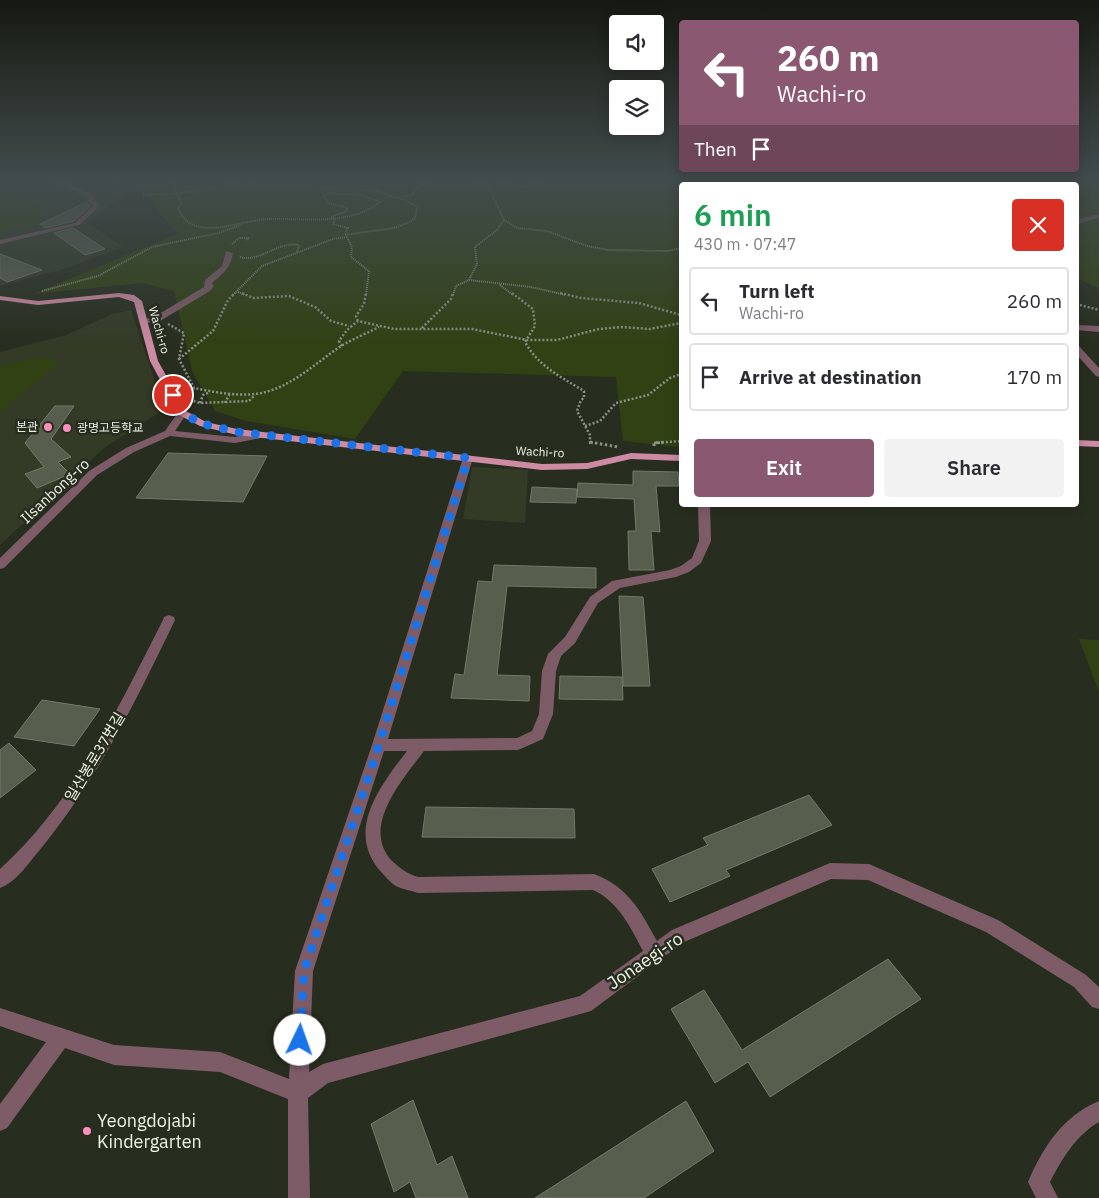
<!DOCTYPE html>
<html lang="en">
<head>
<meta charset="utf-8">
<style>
  body { margin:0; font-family:"IBM Plex Sans","Noto Sans KR",sans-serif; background:#f2f2f3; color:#2b2b33; height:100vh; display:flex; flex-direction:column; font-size:19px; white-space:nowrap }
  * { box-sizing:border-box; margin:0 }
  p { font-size:16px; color:#7c7c81 }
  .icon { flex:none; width:28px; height:28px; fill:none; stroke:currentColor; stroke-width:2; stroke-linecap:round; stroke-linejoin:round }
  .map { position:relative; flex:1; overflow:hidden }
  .sheet { position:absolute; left:679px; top:182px; width:400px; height:325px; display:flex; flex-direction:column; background:#fff; border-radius:5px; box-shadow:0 2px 12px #0003 }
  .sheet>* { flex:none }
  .top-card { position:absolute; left:679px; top:20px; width:400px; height:152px; border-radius:5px; box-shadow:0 2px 12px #0003; background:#8a5870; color:#fff; overflow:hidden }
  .fabs { position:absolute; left:609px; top:15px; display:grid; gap:10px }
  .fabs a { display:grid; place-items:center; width:55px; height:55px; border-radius:5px; background:#fff; box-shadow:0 2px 12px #0003; font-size:25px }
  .pin { position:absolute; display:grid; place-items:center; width:42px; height:42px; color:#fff; margin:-21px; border:2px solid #fff; border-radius:50%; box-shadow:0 1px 5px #0007 }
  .me { position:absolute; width:55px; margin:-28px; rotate:3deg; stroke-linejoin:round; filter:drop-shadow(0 0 4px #0008) }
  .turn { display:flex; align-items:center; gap:18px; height:105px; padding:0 15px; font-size:22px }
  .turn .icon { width:65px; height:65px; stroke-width:2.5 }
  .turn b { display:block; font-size:35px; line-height:42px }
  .then { display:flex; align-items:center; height:48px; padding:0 15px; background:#0003; gap:10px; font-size:19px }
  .round { display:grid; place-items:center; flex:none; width:52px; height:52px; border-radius:5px; background:#f2f2f3 }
  .summary { display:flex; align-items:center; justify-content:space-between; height:85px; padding:0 15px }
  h1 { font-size:30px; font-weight:600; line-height:38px; color:#1e9e55 }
  .action { display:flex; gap:10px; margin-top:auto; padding:10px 15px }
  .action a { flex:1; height:58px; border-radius:5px; background:#8a5870; color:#fff; font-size:20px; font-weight:600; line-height:58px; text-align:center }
  .action a+a { background:#f2f2f3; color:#2b2b33 }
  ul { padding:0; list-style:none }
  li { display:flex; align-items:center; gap:15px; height:68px; margin:0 10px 8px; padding:0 5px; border:2px solid #e1e1e2; border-radius:5px }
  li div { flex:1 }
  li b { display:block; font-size:19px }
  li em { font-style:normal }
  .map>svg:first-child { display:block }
  .built { fill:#333b27 }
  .green { fill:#314114 }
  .building { fill:#575e4e; stroke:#737a69 }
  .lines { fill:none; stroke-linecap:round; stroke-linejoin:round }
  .path-far2 { stroke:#8c9185; stroke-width:2; stroke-dasharray:1 1; stroke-linecap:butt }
  .path-far1 { stroke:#8c9185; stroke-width:2.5; stroke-dasharray:2 2; stroke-linecap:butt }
  .path { stroke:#8c9185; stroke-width:3; stroke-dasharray:2.5 2.5; stroke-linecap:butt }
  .minor { fill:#7d5c68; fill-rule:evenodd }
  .major { fill:#cd8aa3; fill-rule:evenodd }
  .route { stroke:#1a73e8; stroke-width:9; stroke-dasharray:0 16.2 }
  .poi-dot { fill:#fe8ebb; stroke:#282e1f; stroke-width:2 }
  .labels { text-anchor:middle; stroke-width:5; stroke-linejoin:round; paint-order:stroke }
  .far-street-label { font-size:12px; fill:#edf1e8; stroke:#282e1f }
  .far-poi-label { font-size:12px; fill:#edf1e8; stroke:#282e1f; text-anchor:end }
  .street-label { font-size:15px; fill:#edf1e8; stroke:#282e1f }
  .near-street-label { font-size:18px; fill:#edf1e8; stroke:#282e1f }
  .near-poi-label { font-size:18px; fill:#edf1e8; stroke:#282e1f; text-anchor:start }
</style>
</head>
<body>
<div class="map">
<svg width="1099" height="1198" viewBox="0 0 1099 1198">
  <rect width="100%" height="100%" fill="#282e1f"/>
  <!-- built -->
  <path class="built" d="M0,179h100l24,10v6l-36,28 35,24 -59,22 -64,17z
    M131,310l33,99 -60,39 -104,97v-193l66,-17 46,-21z
    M472,467l56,3 -3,53 -62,-4z"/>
  <!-- green -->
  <path class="green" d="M110,179h989v109l-23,-10v-93h-395v257l-3,5 -55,-6 -7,-64 -213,-6 -48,68 -109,-18 -31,-10 -23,-40 -18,-80 -32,-8 -109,11 144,-60 -20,-24 -6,-11 -15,-10z
    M0,184l46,25 -11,16 -35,8z
    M45,357l14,6 -59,50v-47z
    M1079,639l20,1v52z"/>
  <!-- building -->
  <path class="building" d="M87,202l3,4 -16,15 -29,7 -5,-4z
    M73,228l32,21 -20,6 -31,-22z
    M0,254l42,16 -35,12 -7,-4z
    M55,406h19l-23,33 20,18 -13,5 12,12 -33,14 -12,-14 19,-7 -19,-24z
    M168,453l99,3 -24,46 -107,-4z
    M633,471l45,1 1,14h-23l4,46 -9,-1 3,39h-25l-1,-39h8l-2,-32 -57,-2 1,-14 55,2z
    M532,487l45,2 -1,14 -46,-1z
    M494,565l102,3v20l-89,-2 -10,89 33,1 -1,25 -78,-3 4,-24 9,1 14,-94 14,1z
    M619,596l24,1 7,89h-27z
    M560,676l62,1 1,23 -64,-1z
    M42,700l58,9 -26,37 -60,-9z
    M9,743l27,27 -36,28v-48z
    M809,795l23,30 -106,45 4,6 -60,26 -18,-33 56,-24 -5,-7z
    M426,807l148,2 1,29 -153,-1z
    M888,959l33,40 -151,98 -22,-35 -33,21 -44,-74 33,-19 38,60z
    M413,1100l24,65 15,-9 16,42h-52l-6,-16 -16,10 -23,-68z
    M686,1101l28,50 -70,47h-109z"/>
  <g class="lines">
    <!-- path-far2 -->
    <path class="path-far2" d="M171,179l10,24 -3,5c14,37 65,11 91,11 35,-1 81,7 111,-17l-19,-7 -33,-2 -4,4 4,6 20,5 -3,4 -15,5
      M471,179l17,7 16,34 13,8 30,3 40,15 21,4 60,1 13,-3
      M488,179l35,8 21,-8
      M228,185h71l80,6c13,7 26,7 38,16l-2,11 -5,4 -16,6 -49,7
      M143,195c35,-1 68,-4 101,-16
      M403,197l10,-2 2,-5 14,-11
      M332,218l3,1 -2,5 15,4 -3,6
      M347,237l5,10 -1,10 18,14 -3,24
      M232,244l7,-6h10l-3,2
      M240,257c20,6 37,-16 59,-12l-2,7
      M469,280l8,-16 -2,-17 22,-17 7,-10
      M500,285l13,10
      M42,291l56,-15 54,-29 66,-14 21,-7
      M238,292l7,3
      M233,295l29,-29 71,-27 14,-2
      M453,295l3,-9 13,-6 62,7 35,8"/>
    <!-- path-far1 -->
    <path class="path-far1" d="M242,293l11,5 36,-2 26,11 16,14 18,5
      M512,293l21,16 2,17 -10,16c13,24 36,35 59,49v7l-3,2 -4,11 13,24v8h3
      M560,293l21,5 58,5 42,12
      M1076,304l23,6
      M358,321l-2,-5 8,-12 2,-11
      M168,324l16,9 -5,26 15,29c19,4 42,8 61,6 34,-4 59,-30 86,-48 12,-7 26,-13 38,-19
      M422,328l29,-29 2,-6
      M342,346l-3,-5 8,-11 11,-9 36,8h78l55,11h30l42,-11 22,-2 29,2 31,-6
      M179,359l34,-28 15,-31 7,-7
      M194,388l-7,11 13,4 49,-2 6,-6
      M200,403l3,-8 7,-3
      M225,403l5,-10
      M585,426l15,-5 16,-18 32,-8 22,-17 11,-4
      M654,443l27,-2"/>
    <!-- path -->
    <path class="path" d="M590,442l28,5
      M654,446v-3l11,-1"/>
    <!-- minor -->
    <path class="minor" d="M42,179l22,2 31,15 -1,4 6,6 -21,19 -79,19v-4l75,-17 18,-17 -5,-6 1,-2 -29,-14z
      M1099,214v4l-23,6v-4z
      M226,251l7,2c-2,14 -10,21 -21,30l2,3 -4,5 -50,30 -19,3v-4l13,-3 50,-30 1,-7 17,-14z
      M1076,325l23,1v6l-23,-2z
      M1076,345l3,1 20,22v9l-3,-1 -20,-22z
      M182,410l5,3 -12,18 60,6 27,-5 5,3 -1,2 -31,6 -65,-7 -36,16 -37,23 -93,93 -4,1v-11l89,-87 37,-23 39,-17 14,-20z
      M468,455l5,3 -85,281 129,-1 15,-7 7,-17 3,-43 6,-17 17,-17 25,-40 22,-16 58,-11 11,-4 11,-8 7,-17 -1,-36h12l1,36 -10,22 -12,9 -13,5 -56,11 -22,15 -23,40 -14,13 -5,15 -3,43 -10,25 -25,11 -94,1c-21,28 -64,76 -32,110 9,8 14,12 26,16l176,-3c34,13 46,36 63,67l15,-11 158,-67 39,1 129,56 88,55 13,12v22l-7,-2 -18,-20 -88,-55 -118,-52 -37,-1 -147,63 -93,69 -7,2 -256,70 -20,15 2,100h-22v-99l-68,-27 -106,-7 -49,-17 -58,80 -7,3v-27l46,-62 -46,-16v-18l114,37 106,7 69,27 6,-108 77,-226 91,-287zM384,751h23c-27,35 -63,81 -25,122 3,3 7,8 11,11 6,5 17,6 25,9l175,-3c25,11 38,38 50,61l-63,45 -257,68 -14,8 4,-101z
      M169,615l5,2 1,3c-39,81 -79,162 -137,232 -10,12 -22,30 -38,36v-19c74,-67 118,-161 163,-249l1,-3z
      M1099,1101v21c-23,13 -37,37 -49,60l8,16h-22l-8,-16c15,-35 35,-66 71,-81z"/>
    <!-- major -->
    <path class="major" d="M119,293l15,2 8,6 16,60 28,50 20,11 31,7 305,35 45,-1 44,-10 50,2v6l-50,-2 -44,10 -45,1 -305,-35 -37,-9 -21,-11 -29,-54 -16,-59 -15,-5 -81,8 -38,-5v-4l38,5z
      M1076,440l23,1v6l-23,-1z"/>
  </g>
  <!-- sky -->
  <linearGradient id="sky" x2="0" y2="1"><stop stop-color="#161911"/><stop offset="0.52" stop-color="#424c4d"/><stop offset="1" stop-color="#424c4d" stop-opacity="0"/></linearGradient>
  <rect width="1099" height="346" fill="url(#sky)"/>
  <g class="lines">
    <!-- route -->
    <path class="route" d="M173,395l9,18 21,11 34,8 231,26 -89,287 -75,226 -4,69"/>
  </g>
  <!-- markers -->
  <g class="poi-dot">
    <circle cx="48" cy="427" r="5"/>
    <circle cx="67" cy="428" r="5"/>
    <circle cx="87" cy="1131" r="5"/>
  </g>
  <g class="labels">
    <!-- far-street labels -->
    <g class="far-street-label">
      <text transform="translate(159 330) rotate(74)" y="4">Wachi-ro</text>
      <text transform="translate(540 452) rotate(3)" y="4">Wachi-ro</text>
    </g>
    <!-- far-poi labels -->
    <g class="far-poi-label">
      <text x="38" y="431">본관</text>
      <text x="77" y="432" text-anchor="start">광명고등학교</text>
    </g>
    <!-- street labels -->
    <g class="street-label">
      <text transform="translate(55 491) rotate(-43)" y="5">Ilsanbong-ro</text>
      <text transform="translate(95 757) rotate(-59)" y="5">일산봉로37번길</text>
    </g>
    <!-- near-street labels -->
    <g class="near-street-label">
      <text transform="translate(645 961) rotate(-34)" y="6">Jonaegi-ro</text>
    </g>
    <!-- near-poi labels -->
    <g class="near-poi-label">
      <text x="97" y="1127">Yeongdojabi<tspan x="97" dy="21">Kindergarten</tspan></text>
    </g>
  </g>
</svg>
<div class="fabs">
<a><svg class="icon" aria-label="sound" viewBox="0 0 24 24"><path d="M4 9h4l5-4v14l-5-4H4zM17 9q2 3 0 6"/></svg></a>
<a><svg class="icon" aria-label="layers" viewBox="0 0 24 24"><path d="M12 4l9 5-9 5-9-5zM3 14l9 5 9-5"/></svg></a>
</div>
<div class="pin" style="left:173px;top:395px;background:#d93025"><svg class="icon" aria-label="arrive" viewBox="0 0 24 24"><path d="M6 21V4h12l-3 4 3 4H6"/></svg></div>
<svg class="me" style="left:300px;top:1040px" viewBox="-20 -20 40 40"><circle r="19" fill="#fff"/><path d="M0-13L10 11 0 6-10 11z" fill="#1a73e8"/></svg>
<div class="top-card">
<div class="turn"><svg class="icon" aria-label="left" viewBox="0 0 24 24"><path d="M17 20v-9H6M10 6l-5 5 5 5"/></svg><div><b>260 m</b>Wachi-ro</div></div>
<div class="then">Then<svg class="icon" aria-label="arrive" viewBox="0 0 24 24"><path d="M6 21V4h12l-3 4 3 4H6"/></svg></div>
</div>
<section class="sheet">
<div class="summary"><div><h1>6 min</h1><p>430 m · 07:47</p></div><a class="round" style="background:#d93025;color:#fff"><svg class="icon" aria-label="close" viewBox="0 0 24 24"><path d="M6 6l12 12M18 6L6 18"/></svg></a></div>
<ul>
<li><svg class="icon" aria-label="left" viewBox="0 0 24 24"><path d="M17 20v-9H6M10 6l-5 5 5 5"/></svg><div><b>Turn left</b><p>Wachi-ro</p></div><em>260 m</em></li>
<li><svg class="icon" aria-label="arrive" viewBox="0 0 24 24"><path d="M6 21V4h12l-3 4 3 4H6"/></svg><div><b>Arrive at destination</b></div><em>170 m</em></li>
</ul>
<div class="action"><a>Exit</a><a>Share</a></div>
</section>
</div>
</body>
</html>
